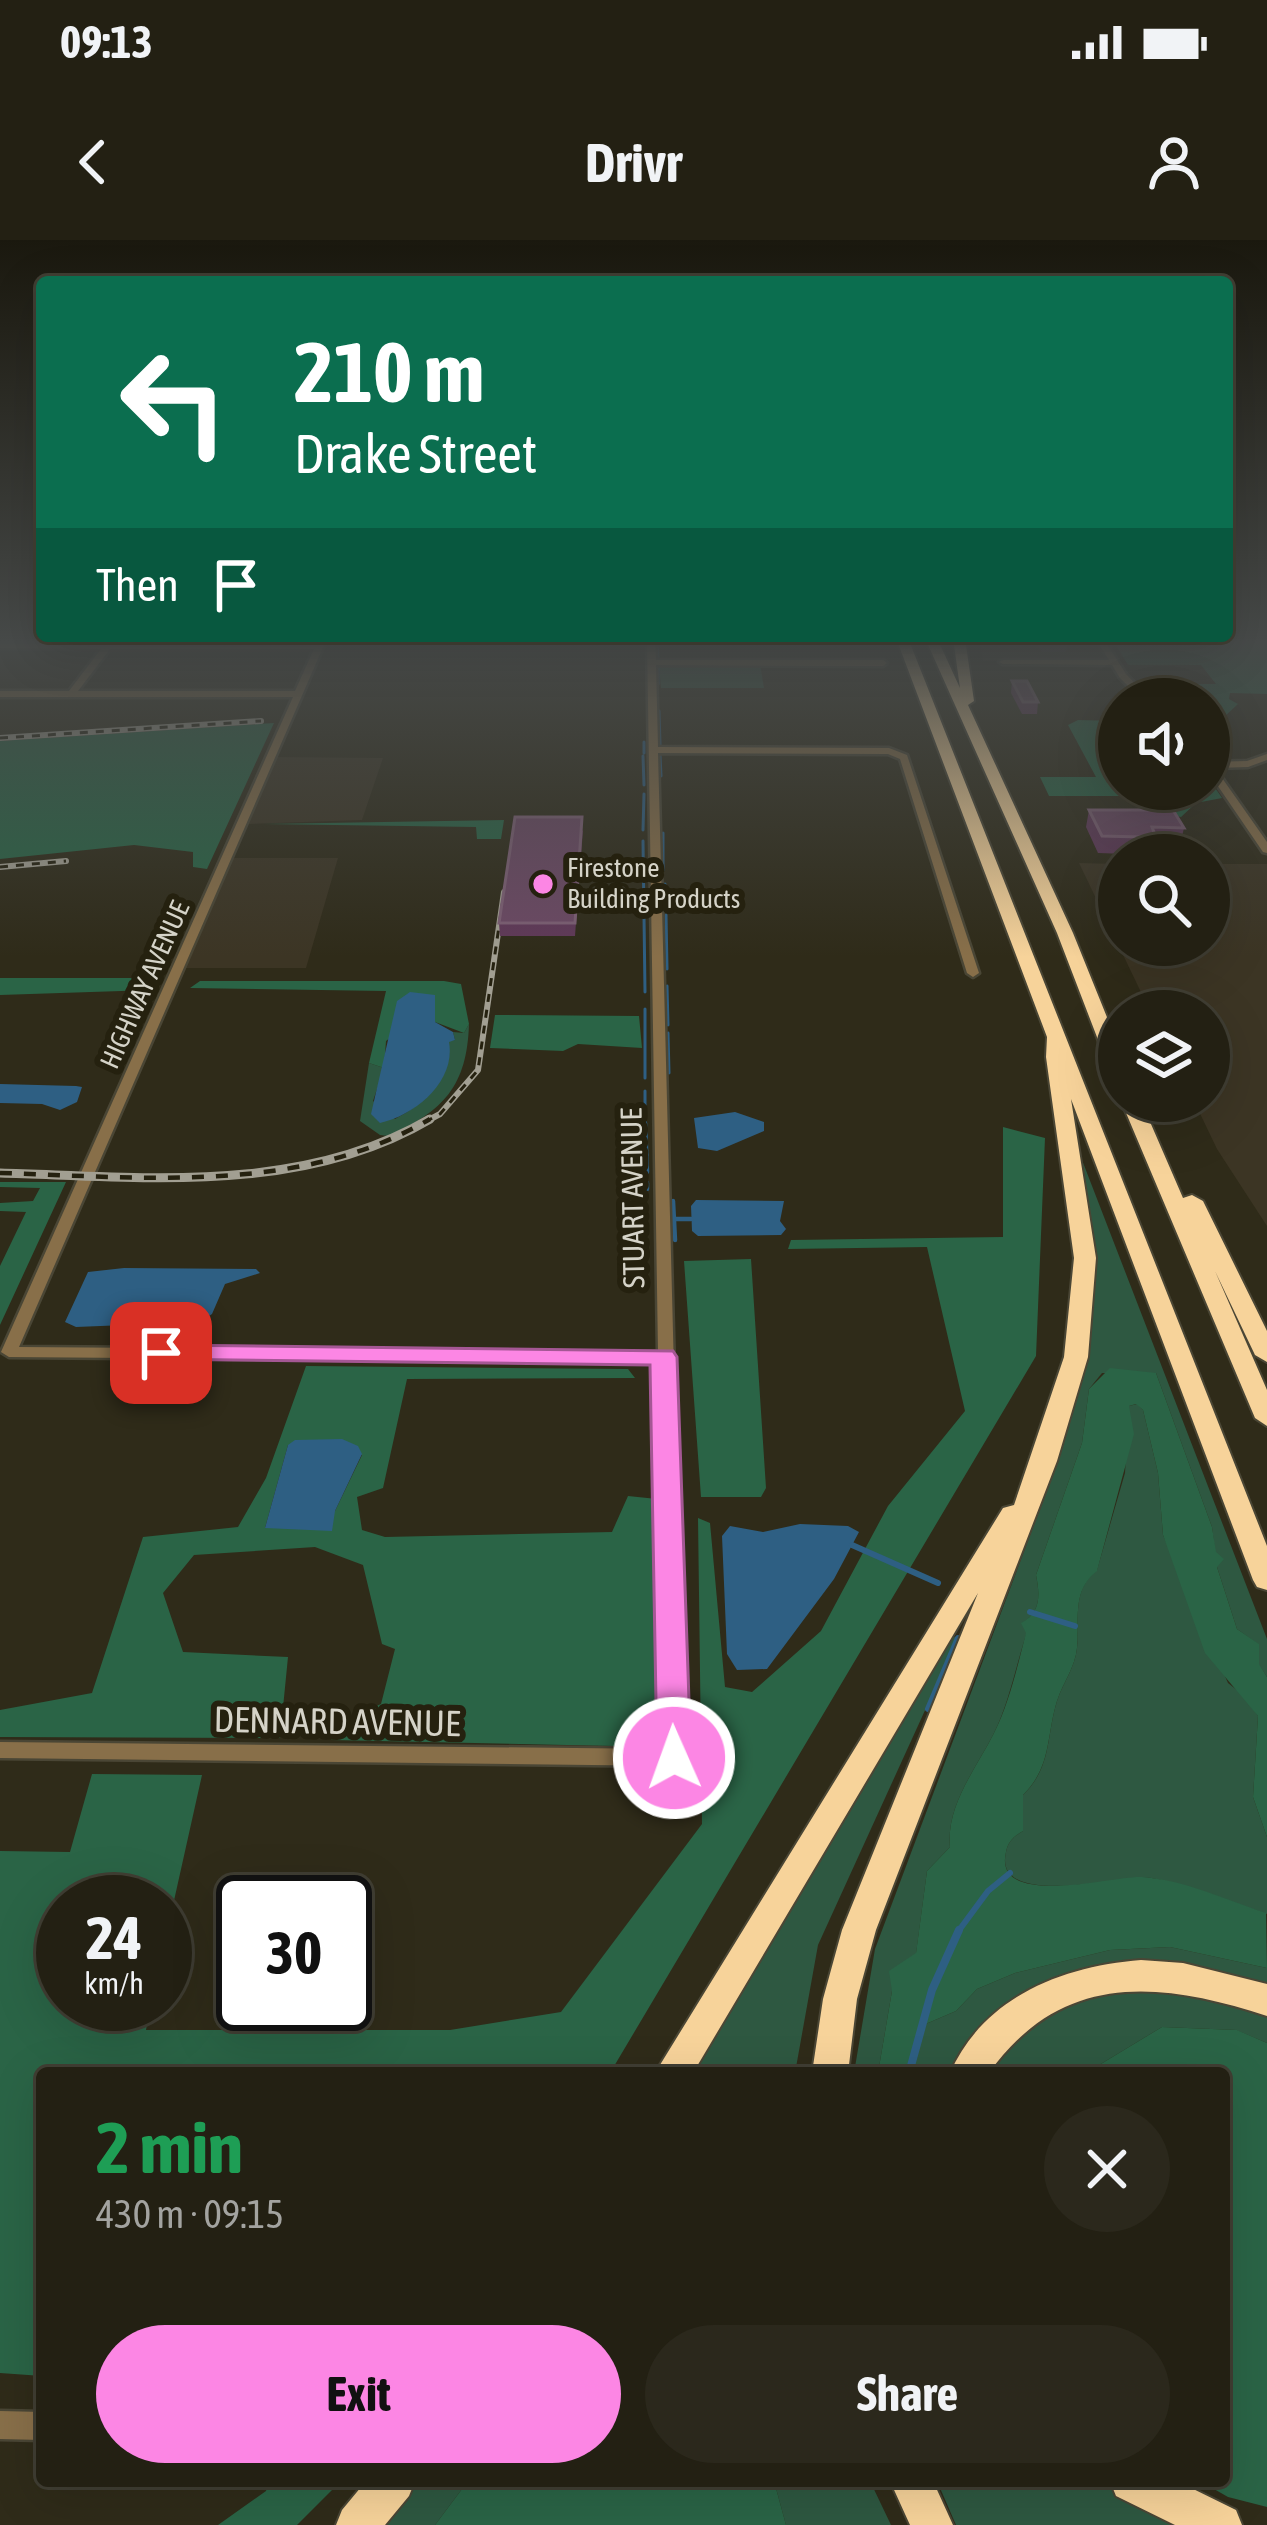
<!DOCTYPE html>
<html lang="en">
<head>
<meta charset="utf-8">
<style>
  body { margin:0; font-family:"Asap Condensed",sans-serif; background:#2b281c; color:#f1f3f6; height:100vh; display:flex; flex-direction:column; font-size:45px; white-space:nowrap }
  * { box-sizing:border-box; margin:0 }
  p { font-size:39px; color:#a3a3a0 }
  .icon { flex:none; width:66px; height:66px; fill:none; stroke:currentColor; stroke-width:2; stroke-linecap:round; stroke-linejoin:round }
  .map { position:relative; flex:1; overflow:hidden }
  .details { position:absolute; left:36px; top:1827px; width:1194px; height:420px; display:flex; flex-direction:column; background:#232013; border-radius:12px; box-shadow:0 12px 48px #0002,0 0 0 3px #403e33 }
  .details>* { flex:none }
  .top-card { position:absolute; left:36px; top:36px; width:1197px; height:366px; border-radius:12px; box-shadow:0 12px 48px #0002,0 0 0 3px #403e33; background:#0b6e4f; color:#fff; overflow:hidden }
  .buttons { position:absolute; left:1098px; top:438px; display:grid; gap:24px }
  .buttons a { display:grid; place-items:center; width:132px; height:132px; border-radius:50%; background:#232013; box-shadow:0 12px 48px #0002,0 0 0 3px #403e33; font-size:60px }
  .speed { position:absolute; left:36px; top:1635px; display:flex; gap:24px; font-size:60px; font-weight:700; text-align:center }
  .speed>* { display:grid; place-content:center; width:156px; height:156px; border-radius:50%; background:#232013; box-shadow:0 12px 48px #0002,0 0 0 3px #403e33; line-height:1 }
  .speed small { font-size:30px; font-weight:400 }
  .speed .limit { border:6px solid #111; border-radius:18px; background:#fff; color:#111 }
  .pin { position:absolute; display:grid; place-items:center; width:102px; height:102px; color:#fff; margin:-51px; border-radius:24px; box-shadow:0 6px 18px #0006 }
  .me { position:absolute; width:132px; margin:-66px; rotate:358deg; stroke-linejoin:round; filter:drop-shadow(0 0 9px #0008) }
  .turn { display:flex; align-items:center; gap:42px; height:252px; padding:0 60px; font-size:54px }
  .turn .icon { width:156px; height:156px; stroke-width:2.5 }
  .turn b { display:block; font-size:84px; line-height:102px }
  .then { display:flex; align-items:center; height:114px; padding:0 60px; background:#0003; gap:24px; font-size:45px }
  .round { display:grid; place-items:center; flex:none; width:126px; height:126px; border-radius:63px; background:#2b281c }
  .headline { display:flex; align-items:center; justify-content:space-between; height:204px; padding:0 60px }
  h1 { font-size:72px; font-weight:700; line-height:90px; color:#1e9e55 }
  .primary-button { display:flex; gap:24px; margin-top:auto; padding:24px 60px }
  .primary-button a { flex:1; height:138px; border-radius:72px; background:#fc86e4; color:#111; font-size:48px; font-weight:700; line-height:138px; text-align:center }
  .primary-button a+a { background:#2b281c; color:#f1f3f6 }
  .status { display:flex; justify-content:space-between; align-items:center; height:84px; padding:0 60px; background:#232013; direction:ltr }
  .status svg { height:33px; fill:currentColor }
  header { display:flex; justify-content:space-between; align-items:center; height:156px; padding:0 60px; background:#232013; font-size:54px; font-weight:700 }
  .map>svg:first-child { display:block }
  .commercial { fill:#3c3524 }
  .green { fill:#2e5841 }
  .forest { fill:#2a6446; fill-rule:evenodd }
  .water { fill:#2e5f83 }
  .lines { fill:none; stroke-linecap:round; stroke-linejoin:round }
  .stream-far3 { stroke:#2e5f83; stroke-width:3 }
  .stream-far2 { stroke:#2e5f83; stroke-width:4.5 }
  .stream-far1 { stroke:#2e5f83; stroke-width:6 }
  .stream { stroke:#2e5f83; stroke-width:8 }
  .minor-casing { stroke:#4a4635; stroke-width:5 }
  .highway-casing { stroke:#4a4635; stroke-width:4 }
  .minor { fill:#886f49; fill-rule:evenodd }
  .highway { fill:#f7d39a; fill-rule:evenodd }
  .rail-far1-casing { stroke:#a29f92; stroke-width:6 }
  .rail-casing { stroke:#a29f92; stroke-width:9 }
  .rail-far1 { stroke:#25210f; stroke-width:3; stroke-dasharray:8; stroke-linecap:butt }
  .rail { stroke:#25210f; stroke-width:4.5; stroke-dasharray:12; stroke-linecap:butt }
  .wall { fill:#603958 }
  .building { fill:#6c4964; stroke:#7d5f74; stroke-width:3 }
  .route { fill:#fc86e4; stroke:#a45794; stroke-width:3 }
  .poi-dot { fill:#fc86e4; stroke:#25210f; stroke-width:4.5 }
  .labels { text-anchor:middle; stroke-width:12; stroke-linejoin:round; paint-order:stroke }
  .far-poi-label { font-size:27px; fill:#d5d3c8; stroke:#25210f; text-anchor:start }
  .far-street-label { font-size:27px; fill:#d5d3c8; stroke:#25210f }
  .street-label { font-size:30px; fill:#d5d3c8; stroke:#25210f }
  .near-street-label { font-size:36px; fill:#d5d3c8; stroke:#25210f }
</style>
</head>
<body>
<div class="status"><b>09:13</b><svg viewBox="0 0 49 12"><path d="M0 12V9h3v3zM5 12V6h3v6zM10 12V3h3v9zM15 12V0h3v12zM26 1h20v11H26zM47 4h2v5h-2z"/></svg></div>
<header><svg class="icon" aria-label="back" viewBox="0 0 24 24"><path d="M15 5l-7 7 7 7"/></svg>Drivr<svg class="icon" aria-label="person" viewBox="0 0 24 24"><circle cx="12" cy="8" r="4"/><path d="M4 21q1-7 8-7t8 7"/></svg></header>
<div class="map">
<svg width="1267" height="2285" viewBox="0 0 1267 2285">
  <rect width="100%" height="100%" fill="#2f2b19"/>
  <!-- commercial -->
  <path class="commercial" d="M980,398h113l14,22 -124,1z
    M276,517l107,1 -21,62 -115,4z
    M233,618h105l-32,110h-121z
    M1079,623l40,1v81h90v-81h58v362l-50,-77 -23,-48h15v-90h-59z"/>
  <!-- green -->
  <path class="green" d="M659,424h101l4,24h-103z
    M469,784c-2,62 -25,87 -81,112l-8,-1 -20,-14 9,-58 15,5 -11,33 22,18c29,-15 60,-42 53,-78l7,-1 -2,-8 11,1z
    M1082,920l185,479v38l-8,-12 -1,-21 -21,-15 -20,-62 -5,-40 -56,-154h-54l-13,16 -7,54 -46,132c4,20 5,37 -14,48l5,9c-11,33 -18,71 -33,101 -18,36 -48,72 -44,114l-23,24 -11,83 -24,37 -14,82h-24l21,-124 178,-475 28,-90 13,-88v-56z
    M1137,1164l6,6 15,63 5,62 65,148 19,15 11,18 -5,81 14,40v77c-39,-13 -75,-29 -116,-36 -25,-4 -159,33 -145,-26 2,-10 8,-16 17,-21v-36c29,-28 23,-58 34,-94 6,-19 18,-33 20,-53 3,-29 -6,-57 20,-78l28,-97 4,-67z
    M951,1396l7,2 -140,307 -23,128h-113z
    M1170,1707l97,21v18l-53,-16 -55,-8 -194,88 -14,23h-42l12,-47 35,-15 21,-22 38,-16 95,-23z
    M1152,1743l115,25v35l-31,-13 -74,-3 -76,46h-101c51,-66 89,-74 167,-90z
    M410,2241h58l-33,44h-63z
    M774,2241h96l21,44h-105z
    M937,2241h166l72,44h-219z"/>
  <!-- forest -->
  <path class="forest" d="M1217,398h50v56l-37,-1 -1,6 9,5 -14,13v9l-15,2v-29h-49l-15,-15h71l-15,-19h-73l-12,-20 106,-1z
    M1078,480l41,1v68h90v-10l13,19 -26,5 -15,14 -41,-8 -13,-13h-78l-9,-19h56l-28,-52z
    M274,483l-67,146 -14,-2v-15l-59,-7 -134,14v-118z
    M504,580l-3,19h-24l-1,-12 -213,-3z
    M158,700l14,1 -20,49 -152,5v-17h138z
    M200,741h244l17,3 8,40 -5,9 -29,-11v-19l-49,38 -2,27 -15,-5 17,-72 -196,-3z
    M495,775l144,1 3,32 -64,-4 -15,7 -73,-3z
    M1003,887l42,11 -9,218 -426,717h-568v303l-42,-3v-522l70,1 22,-78 110,1 -37,166v-39h-102v102h88l-5,26h304l111,-18 141,-188 -4,-306 12,5 15,164 27,5 69,-61 67,-125 77,-95 -38,-164 -139,2 3,-9 212,-3z
    M0,942h66l-66,143v-59l26,-54 -26,-1v-8l33,-2 7,-13 -40,-1z
    M751,1019l15,229 -5,9h-60l-17,-236z
    M306,1126l322,3 7,9 -228,1 -24,109 -26,9 5,33 23,7 227,-5 16,-36 29,3 2,248 -328,-7 -1,-14 51,-22 14,-55 -13,-5 -19,-79 -48,-18 -121,8 -31,38 20,59 105,5 -8,81 -280,-1v-27l92,-17 51,-156 95,-10 28,-49zM288,1205l74,10 -27,56 -70,17z
    M1110,1128l46,5 56,154 4,25 8,7 -7,8 20,62 22,15v20l8,13v160l-14,-40 5,-81 -53,-63 -42,-118 -5,-62 -15,-63 -7,-6 -7,2 5,28 -37,137c-26,20 -17,49 -20,77 -2,20 -14,34 -20,53 -11,36 -5,65 -34,94v36c-9,5 -15,11 -17,21 -14,58 111,23 136,25 43,3 84,23 124,36l1,55 -97,-21 -60,3 -95,23 -38,16 -21,22 -35,15 -12,47h-31l14,-82 -3,-20 27,-18 11,-82 23,-24c-4,-42 26,-78 44,-114 15,-29 24,-69 32,-100l-5,-10c20,-10 19,-28 15,-48l46,-132 7,-54z
    M1162,1787l75,3 30,13v464l-39,-10 -28,-16h24v-408h-138z
    M269,2241h72l-44,44h-79l48,-34z
    M468,2241h306l12,44h-351z"/>
  <!-- water -->
  <path class="water" d="M410,752l25,3v27l18,10 2,8 -6,2c7,39 -33,73 -69,81l-9,-9 26,-113z
    M0,844l76,2 6,1 -5,15 -17,8 -18,-6 -42,-1z
    M735,872l29,10v9l-47,20 -19,-3 -4,-30z
    M696,960l88,1 -4,20 6,8 -5,6 -83,1 -6,-5 -1,-25z
    M124,1028l132,1 4,4 -35,11 -13,30 -12,8 -124,5 -11,-5 23,-50z
    M342,1199l16,7 4,8 -27,57 -3,20 -67,-3 23,-83 7,-5z
    M800,1284l48,2 11,6 -25,47 -67,90 -30,1 -10,-16 -5,-118 8,-10 33,6z"/>
  <g class="lines">
    <!-- stream-far3 -->
    <path class="stream-far3" d="M657,399l1,21
      M658,424v20
      M659,471l1,34
      M644,502v11
      M660,515l1,21
      M643,516l1,29
      M643,590l1,-36
      M663,593v37
      M643,601l2,151
      M665,644v16
      M666,675l1,54
      M667,746l1,39
      M645,769v69
      M668,793l1,40
      M645,851v17"/>
    <!-- stream-far2 -->
    <path class="stream-far2" d="M645,883l2,49
      M647,943v6
      M673,961l2,39
      M674,979h17"/>
    <!-- stream-far1 -->
    <path class="stream-far1" d="M852,1305l86,38
      M1030,1372l45,14
      M928,1469l30,-71
      M957,1693l31,-42 22,-18"/>
    <!-- stream -->
    <path class="stream" d="M909,1833l23,-83 27,-60"/>
    <!-- minor casing -->
    <g class="minor-casing">
      <path id="minor" d="M319,398h8l-308,709 639,5 -11,-714h8l1,22h227l4,3 -4,3 -227,-1 2,82 231,1 18,7 72,218 -6,4 -6,-4 -67,-214 -12,-5 -230,-1 26,1005 -3,6 -7,2 -674,-8v-16l663,7 -5,-387 -649,-5 -8,-5 292,-655h-293v-6h69l32,-42 -101,-1v-4l316,1zM110,409h204l-19,42h-217z
        M1095,398h8l23,36 24,25h-9l-21,-21 -8,-13 -109,-1 -4,-2 4,-2h106z
        M1267,514v6l-19,7 -33,1 52,74v11l-4,-1 -54,-79v-11l38,-1z
        M0,2171l42,1v28l-42,-1z"/>
    </g>
    <!-- highway casing -->
    <g class="highway-casing">
      <path id="highway" d="M896,398h12l359,908v44l-10,-3 -4,-7 -182,-481 25,159 -8,99 -31,104 -181,469 -19,69 -9,74h-36l11,-74 19,-69 136,-337 -285,480h-38l348,-565 11,-3 50,-148 10,-99 -28,-201 1,-20z
        M925,398h12l23,50 -7,-50h12l9,63 -6,4 105,228 46,114v30l-9,-6 -53,-138z
        M1121,861h20l42,97 9,-3 11,6 64,130v31l-12,-7 -40,-84 52,119v36l-12,-8z
        M1141,1720l42,3 84,21v32c-108,-35 -205,-45 -278,57h-39c34,-77 114,-107 191,-113z
        M366,2241h49l-6,15 -24,29h-49l6,-15z
        M890,2241h43l20,44h-43z
        M1110,2241h67l59,29 6,15h-67l-59,-29z"/>
    </g>
    <!-- minor -->
    <use href="#minor" class="minor"/>
    <!-- highway -->
    <use href="#highway" class="highway"/>
    <!-- rail-far1 casing -->
    <g class="rail-far1-casing">
      <path id="rail-far1" d="M0,498l261,-17
        M0,627l66,-6
        M425,882l15,-8 38,-44 26,-178"/>
    </g>
    <!-- rail casing -->
    <g class="rail-casing">
      <path id="rail" d="M0,933c144,4 301,22 430,-54"/>
    </g>
    <!-- rail-far1 -->
    <use href="#rail-far1" class="rail-far1"/>
    <!-- rail -->
    <use href="#rail" class="rail"/>
  </g>
  <!-- wall -->
  <path class="wall" d="M1033,398h33l2,3 -2,11h-24z
    M1012,441l26,21 -1,12h-15l-11,-21z
    M1089,570l95,18 -4,17h-22l-2,10 -58,-2 -12,-26z
    M583,590l-8,106h-75l-1,-13z"/>
  <!-- building -->
  <path class="building" d="M1042,398h24l2,3h-24z
    M1012,441h15l11,21h-15z
    M1089,570h84l11,18 -32,-1 6,16h-14l-3,-6 -39,-1z
    M515,577h67l-7,106h-76z"/>
  <!-- sky -->
  <linearGradient id="sky" x2="0" y2="1"><stop stop-color="#1a180e"/><stop offset="0.56" stop-color="#474a49"/><stop offset="1" stop-color="#474a49" stop-opacity="0"/></linearGradient>
  <rect width="1267" height="717" fill="url(#sky)"/>
  <!-- route -->
  <path class="route" d="M161,1105l512,6 4,6 14,401 -5,10 -12,4 -12,-4 -5,-10 -7,-393 -498,-6 -4,-6z"/>
  <!-- markers -->
  <circle class="poi-dot" cx="543" cy="644" r="12"/>
  <g class="labels">
    <!-- far-poi labels -->
    <g class="far-poi-label">
      <text x="567" y="637">Firestone<tspan x="567" dy="31">Building Products</tspan></text>
    </g>
    <!-- far-street labels -->
    <g class="far-street-label">
      <text transform="translate(145 745) rotate(-66)" y="9">HIGHWAY AVENUE</text>
    </g>
    <!-- street labels -->
    <g class="street-label">
      <text transform="translate(633 958) rotate(-91)" y="10">STUART AVENUE</text>
    </g>
    <!-- near-street labels -->
    <g class="near-street-label">
      <text transform="translate(337 1481) rotate(1)" y="13">DENNARD AVENUE</text>
    </g>
  </g>
</svg>
<div class="buttons">
<a><svg class="icon" aria-label="sound" viewBox="0 0 24 24"><path d="M4 9h4l5-4v14l-5-4H4zM17 9q2 3 0 6"/></svg></a>
<a><svg class="icon" aria-label="search" viewBox="0 0 24 24"><circle cx="10" cy="10" r="6"/><path d="M15 15l6 6"/></svg></a>
<a><svg class="icon" aria-label="layers" viewBox="0 0 24 24"><path d="M12 4l9 5-9 5-9-5zM3 14l9 5 9-5"/></svg></a>
</div>
<div class="speed"><div>24<small>km/h</small></div><div class="limit">30</div></div>
<div class="pin" style="left:161px;top:1113px;background:#d93025"><svg class="icon" aria-label="arrive" viewBox="0 0 24 24"><path d="M6 21V4h12l-3 4 3 4H6"/></svg></div>
<svg class="me" style="left:674px;top:1518px" viewBox="-20 -20 40 40"><circle r="17" fill="#fc86e4" stroke="#fff" stroke-width="3"/><path d="M0-11L8 9 0 5-8 9z" fill="#fff"/></svg>
<div class="top-card">
<div class="turn"><svg class="icon" aria-label="left" viewBox="0 0 24 24"><path d="M17 20v-9H6M10 6l-5 5 5 5"/></svg><div><b>210 m</b>Drake Street</div></div>
<div class="then">Then<svg class="icon" aria-label="arrive" viewBox="0 0 24 24"><path d="M6 21V4h12l-3 4 3 4H6"/></svg></div>
</div>
<section class="details">
<div class="headline"><div><h1>2 min</h1><p>430 m · 09:15</p></div><a class="round"><svg class="icon" aria-label="close" viewBox="0 0 24 24"><path d="M6 6l12 12M18 6L6 18"/></svg></a></div>
<div class="primary-button"><a>Exit</a><a>Share</a></div>
</section>
</div>
</body>
</html>
